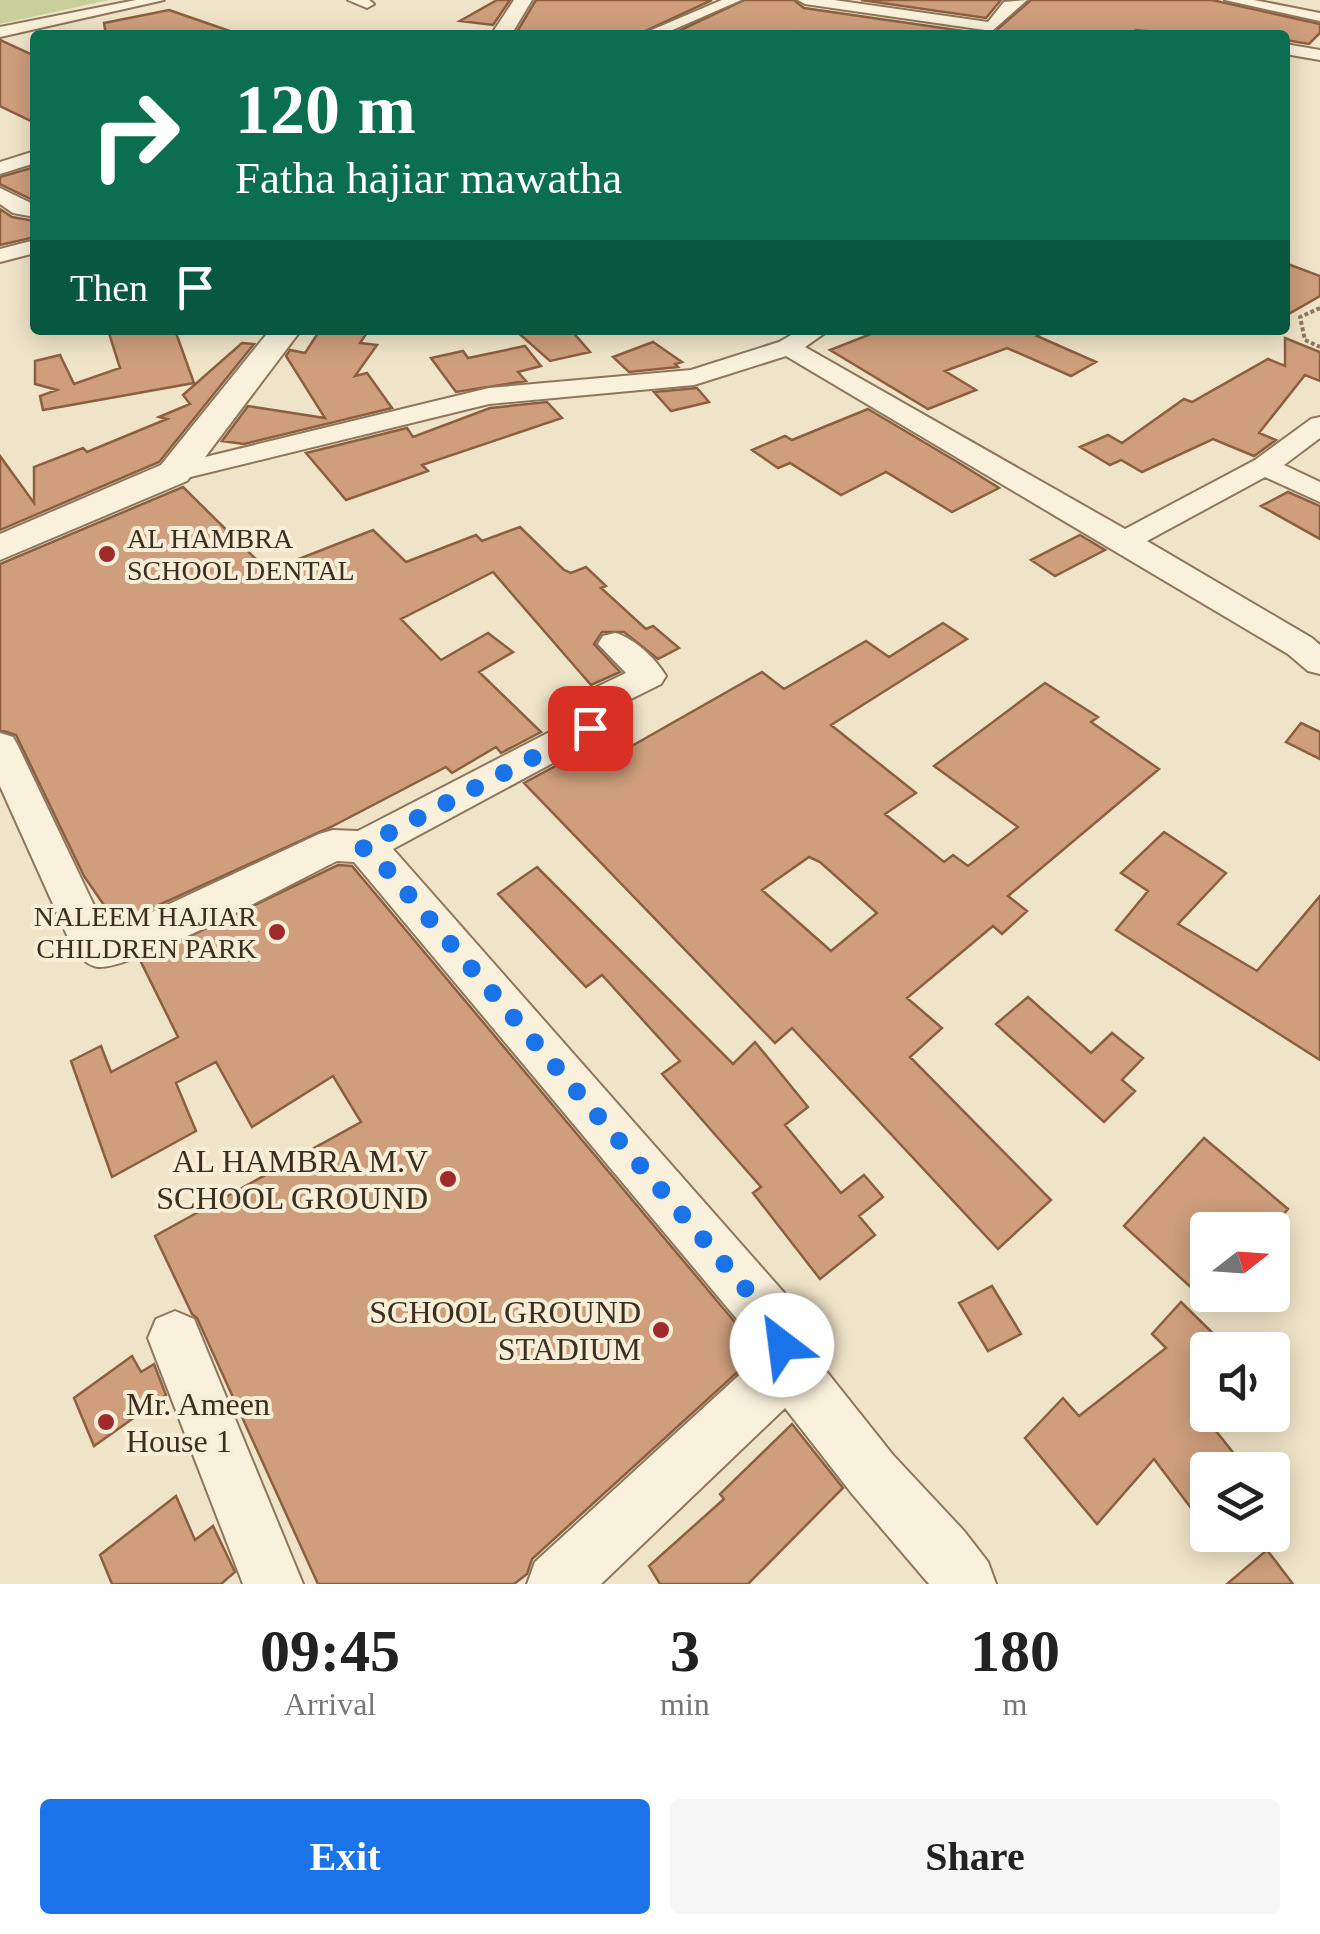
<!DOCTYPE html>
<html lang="en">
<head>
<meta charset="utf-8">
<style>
  body { margin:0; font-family:"Times New Roman",serif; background:#f6f6f6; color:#222; height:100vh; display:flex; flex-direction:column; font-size:38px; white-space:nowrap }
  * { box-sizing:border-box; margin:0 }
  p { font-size:32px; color:#767676 }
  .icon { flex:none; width:55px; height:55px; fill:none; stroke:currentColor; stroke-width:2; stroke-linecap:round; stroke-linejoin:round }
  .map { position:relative; height:1584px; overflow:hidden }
  .drawer { display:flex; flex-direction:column; background:#fff; flex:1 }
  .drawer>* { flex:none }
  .hud { position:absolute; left:30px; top:30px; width:1260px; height:305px; border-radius:10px; box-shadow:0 5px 25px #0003; background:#0b6e4f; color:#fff; overflow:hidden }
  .needle { width:65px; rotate:73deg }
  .fabs { position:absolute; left:1190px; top:1212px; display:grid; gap:20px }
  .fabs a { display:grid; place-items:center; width:100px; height:100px; border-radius:10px; background:#fff; box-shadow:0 5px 25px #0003; font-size:50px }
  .pin { position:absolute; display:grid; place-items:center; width:85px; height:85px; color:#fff; margin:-42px; border-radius:20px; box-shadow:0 5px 15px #0006 }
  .me { position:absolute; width:110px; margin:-55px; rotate:330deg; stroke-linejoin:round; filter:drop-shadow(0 0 8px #0008) }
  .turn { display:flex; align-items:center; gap:35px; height:210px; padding:0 40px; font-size:45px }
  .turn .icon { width:130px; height:130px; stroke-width:2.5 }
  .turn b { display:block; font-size:70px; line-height:85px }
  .then { display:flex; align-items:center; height:95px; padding:0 40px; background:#0003; gap:20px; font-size:38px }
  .eta { display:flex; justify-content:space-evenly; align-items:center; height:170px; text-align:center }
  .eta b { font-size:60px; font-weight:700; line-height:70px }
  .action { display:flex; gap:20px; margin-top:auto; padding:20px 40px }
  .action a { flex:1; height:115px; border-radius:10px; background:#1a73e8; color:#fff; font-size:40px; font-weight:700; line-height:115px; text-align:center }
  .action a+a { background:#f6f6f6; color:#222 }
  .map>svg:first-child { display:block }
  .green { fill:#c9cf9b }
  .building { fill:#cf9f7d; stroke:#8d5f41; stroke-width:2.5; fill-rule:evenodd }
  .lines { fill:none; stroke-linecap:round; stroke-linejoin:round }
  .minor-casing { stroke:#8d765c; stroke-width:4 }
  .tertiary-casing { stroke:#8d765c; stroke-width:4 }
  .path { stroke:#8d765c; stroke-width:4; stroke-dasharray:4 2.5; stroke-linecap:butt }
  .minor { fill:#faf1dc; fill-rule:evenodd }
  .tertiary { fill:#faf1dc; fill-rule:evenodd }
  .route { stroke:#1a73e8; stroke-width:18; stroke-dasharray:0 32.4 }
  .poi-dot { fill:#9e2a2b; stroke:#f7eed8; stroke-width:4 }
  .labels { text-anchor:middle; stroke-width:8; stroke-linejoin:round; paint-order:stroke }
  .poi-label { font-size:28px; fill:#3d2e20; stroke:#f7eed8; text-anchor:start }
  .near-poi-label { font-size:32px; fill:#3d2e20; stroke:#f7eed8; text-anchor:end }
</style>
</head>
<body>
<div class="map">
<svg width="1320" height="1584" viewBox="0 0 1320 1584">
  <rect width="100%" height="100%" fill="#f0e4c8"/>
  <!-- green -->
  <path class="green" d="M0,0h109l-109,24z"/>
  <!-- building -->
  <path class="building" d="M497,0h13l-17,25 -33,-4z
    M536,0h176l-75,35h-122z
    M744,0h50l10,8 187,27 40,-35h181l108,24v9l-11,11 -24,-4v-5h-97l-52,-5 -4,5h-318l-17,-4 -11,4h-116z
    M861,0h140l-15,18z
    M169,10l61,21 -1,4h-123l-2,-12z
    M0,40l35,16v67l-35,-17z
    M35,167v34l-35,-17v-7z
    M0,209l12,8 23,4v16l-35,8z
    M1285,263l35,13v20l-35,20z
    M108,330h67l19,53 -151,27 -3,-14 17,-6 -22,-6v-23l25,-6 14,29 46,-16z
    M320,330h49l-9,13 17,2 -22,31 12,-3 25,35 -148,36 -22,-3 26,-35 77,12 -39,-62 4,-6 15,3z
    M515,330h56l19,22 -40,9z
    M881,330h166l-10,6 59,26 -25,14 -64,-28 -62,23 31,19 -48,19 -98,-59z
    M1285,338l35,14v29l-15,-6 -46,58 17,7 -22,16 -41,-17 -71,33 -21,-12 -11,5 -30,-18 28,-12 14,8 62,-44 8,3 76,-43 17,7z
    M653,342l29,20 -7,2 3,3 -49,5 -16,-15z
    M242,343l12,1 -95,118 -159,68v-74l34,47v-36l49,-19 4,4 80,-33 -8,-2 31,-13 -7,-9z
    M525,346l16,20 -23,6 8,9 -70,11 -25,-34 32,-7 5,7z
    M697,388l12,14 -38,9 -17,-19z
    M547,402l15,16 -140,47 6,6 -82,29 -40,-47 101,-25 6,9 77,-29z
    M868,409l91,54 40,25 -47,24 -66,-40 -45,23 -51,-32 -12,5 -26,-18 33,-14 7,4z
    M183,487l85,84 105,-41 33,32 70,-27 6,6 38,-14 44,43 7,3 15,-6 20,19 -5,2 45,41 7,-3 26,22 -21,11 -34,-27h-22l-8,12 26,28 -29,13 -98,-113 -92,47 40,41 47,-27 25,19 -34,20 62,60 -40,21 -5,-6 -44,26 -6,-6 -115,60 -214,97 -33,-48 -68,-141 -16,-5v-166z
    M1288,492l32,14v33l-59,-33z
    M1080,535l25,15 -50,26 -24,-16z
    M943,623l24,16 -136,86 85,68 -31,21 59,48 9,-7 15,11 50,-39 -84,-61 111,-83 53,34 -7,5 68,47 -151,127 19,15 -25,23 -9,-8 -86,72 35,30 -32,29 141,143 -53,49 -206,-221 -17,15 -251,-260 63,-34 13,15 162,-92 22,17 82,-48 23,16zM809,857l11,5 57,51 -46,38 -69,-61z
    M1301,723l19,9v27l-34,-17z
    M1164,832l62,41 -48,51 79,47 63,-75v164l-204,-130 32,-39 -27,-18z
    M338,865l14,1 397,473 5,18 -222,202 -5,15 -13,10h-196l-121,-266 -5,-4 -37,-78 206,-114 -28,-46 -81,51 -36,-65 -40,21 20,48 -84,46 -41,-116 30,-15 10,26 67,-35 -38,-77z
    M537,867l196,197 22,-22 53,65 -23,18 56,68 23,-18 19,22 -24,19 16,19 -55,44 -67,-86 8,-6 -99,-113 18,-13 -78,-86 -16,12 -88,-93z
    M1028,997l63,56 21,-20 31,25 -21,22 13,11 -31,31 -108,-98z
    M1204,1138l84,71 -18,21h-62v73l-84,-77z
    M992,1286l29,48 -33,17 -29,-48z
    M1181,1302l49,48h-22v71l39,49h-39v24l-17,14 -37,-49 -57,65 -72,-86 38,-40 16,18 87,-68 -14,-14z
    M132,1356l9,16 13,-8 12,31 -72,51 -20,-48z
    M792,1424l51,64 -95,96h-88l-11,-18 75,-67 -4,-5z
    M176,1496l19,44 18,-14 22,46 -14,12h-109l-12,-29z
    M1267,1550l26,34h-66z"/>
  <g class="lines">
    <!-- minor casing -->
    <g class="minor-casing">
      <path id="minor" d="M136,0h28l-164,37v-10z
        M348,0h21l5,4 -7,4z
        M722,0h19l-80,35h-21z
        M798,0h36l154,22 16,-20 23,-2 -35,31 -187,-27z
        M1225,0h29l66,13v8z
        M1285,44l35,6v10l-35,-6z
        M35,151v12l-35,11v-12z
        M0,188l35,17v12l-22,-4 -13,-9z
        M35,240v13l-35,9v-13z
        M800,330h29l-24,17 320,182 130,-69 56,-41 9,-2v21l-36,27 36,17v20l-55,-25 -118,64 165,97 8,7v29l-12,-3 -20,-17 -502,-298 -92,29 -205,19 -315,77 -14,-8 4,-6 325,-79 202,-18 88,-28z
        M615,633c19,5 41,26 51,43l-5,8 -52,26 -6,26 -210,113 401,455 17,48 82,103 71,76 24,31 8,22h-67l-76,-89 -68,-87 -184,176h-74l8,-22 223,-204 -6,-21 -398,-475 -17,-1c-41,20 -204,109 -239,106 -14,-2 -20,-14 -28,-25l-70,-156v-53l13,4 5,9 82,172 9,11 11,-2 199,-93 14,-4 25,1 215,-111 7,-25 46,-22 -28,-29 5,-8z
        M175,1311l19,8 109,265h-60l-95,-246 8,-19z"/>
    </g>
    <!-- tertiary casing -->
    <g class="tertiary-casing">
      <path id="tertiary" d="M514,0h18l-21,35h-20z
        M270,330h31l-114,151 -187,79v-26l161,-69z"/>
    </g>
    <!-- path -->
    <path class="path" d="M1320,308l-20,9 5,23 15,7"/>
    <!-- minor -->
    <use href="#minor" class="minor"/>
    <!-- tertiary -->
    <use href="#tertiary" class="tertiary"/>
  </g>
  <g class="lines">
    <!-- route -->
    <path class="route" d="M590,728l-228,119 16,12 397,464 7,22"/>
  </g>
  <!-- markers -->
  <g class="poi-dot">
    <circle cx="107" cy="554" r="10"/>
    <circle cx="277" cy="932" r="10"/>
    <circle cx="448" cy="1179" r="10"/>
    <circle cx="661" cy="1330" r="10"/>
    <circle cx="106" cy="1422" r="10"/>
  </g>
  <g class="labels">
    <!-- poi labels -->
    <g class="poi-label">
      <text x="127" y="548">AL HAMBRA<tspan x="127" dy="32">SCHOOL DENTAL</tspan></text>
      <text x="257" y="926" text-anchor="end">NALEEM HAJIAR<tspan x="257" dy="32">CHILDREN PARK</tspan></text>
    </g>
    <!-- near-poi labels -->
    <g class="near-poi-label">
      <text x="428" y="1172">AL HAMBRA M.V<tspan x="428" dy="37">SCHOOL GROUND</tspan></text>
      <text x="641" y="1323">SCHOOL GROUND<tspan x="641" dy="37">STADIUM</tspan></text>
      <text x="126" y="1415" text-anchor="start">Mr. Ameen<tspan x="126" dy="37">House 1</tspan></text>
    </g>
  </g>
</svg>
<div class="fabs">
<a><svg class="needle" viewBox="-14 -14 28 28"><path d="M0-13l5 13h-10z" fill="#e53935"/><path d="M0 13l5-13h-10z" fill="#767676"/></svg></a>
<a><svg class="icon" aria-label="sound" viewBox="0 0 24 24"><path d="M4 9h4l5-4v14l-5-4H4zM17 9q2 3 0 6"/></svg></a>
<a><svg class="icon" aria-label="layers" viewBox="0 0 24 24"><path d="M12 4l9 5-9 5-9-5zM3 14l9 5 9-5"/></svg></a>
</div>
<div class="pin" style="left:590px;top:728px;background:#d93025"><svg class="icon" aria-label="arrive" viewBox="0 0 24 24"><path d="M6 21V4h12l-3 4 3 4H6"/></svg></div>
<svg class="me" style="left:782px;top:1345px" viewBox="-20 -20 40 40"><circle r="19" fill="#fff"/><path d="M0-13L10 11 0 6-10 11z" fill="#1a73e8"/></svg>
<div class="hud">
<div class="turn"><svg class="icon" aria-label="right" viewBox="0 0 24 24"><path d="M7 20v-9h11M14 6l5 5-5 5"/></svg><div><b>120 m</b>Fatha hajiar mawatha</div></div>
<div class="then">Then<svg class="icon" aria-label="arrive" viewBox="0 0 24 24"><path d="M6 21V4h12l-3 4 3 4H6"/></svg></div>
</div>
</div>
<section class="drawer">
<div class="eta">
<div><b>09:45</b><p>Arrival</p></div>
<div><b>3</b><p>min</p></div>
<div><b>180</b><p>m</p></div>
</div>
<div class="action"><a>Exit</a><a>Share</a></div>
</section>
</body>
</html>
